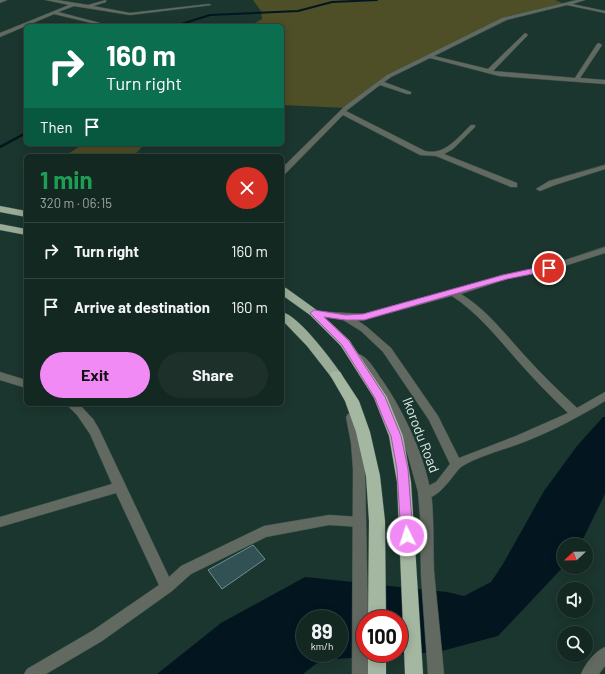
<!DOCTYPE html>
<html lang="en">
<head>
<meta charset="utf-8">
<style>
  body { margin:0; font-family:Barlow,sans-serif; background:#1d302a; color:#f1f3f6; height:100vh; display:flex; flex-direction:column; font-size:15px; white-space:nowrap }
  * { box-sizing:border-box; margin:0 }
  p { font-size:13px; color:#9da6a5 }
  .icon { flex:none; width:22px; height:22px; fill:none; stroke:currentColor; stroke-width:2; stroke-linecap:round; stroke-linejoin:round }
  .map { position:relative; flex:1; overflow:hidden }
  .side { position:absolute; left:24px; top:154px; width:260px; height:252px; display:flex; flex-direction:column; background:#142822; border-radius:6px; box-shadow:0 2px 10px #0003,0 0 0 1px #334440 }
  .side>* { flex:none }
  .hud { position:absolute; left:24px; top:24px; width:260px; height:122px; border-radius:6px; box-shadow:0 2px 10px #0003,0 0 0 1px #334440; background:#0b6e4f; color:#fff; overflow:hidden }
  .needle { width:26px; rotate:248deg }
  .tools { position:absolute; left:557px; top:538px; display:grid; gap:8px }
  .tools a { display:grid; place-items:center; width:36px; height:36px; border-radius:50%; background:#142822; box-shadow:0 2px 10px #0003,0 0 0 1px #334440; font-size:20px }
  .speed { position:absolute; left:296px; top:610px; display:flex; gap:8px; font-size:20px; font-weight:700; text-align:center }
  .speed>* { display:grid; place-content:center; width:52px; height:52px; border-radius:50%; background:#142822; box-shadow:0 2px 10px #0003,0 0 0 1px #334440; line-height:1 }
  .speed small { font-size:10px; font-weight:400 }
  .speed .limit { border:6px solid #d22; background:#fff; color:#111 }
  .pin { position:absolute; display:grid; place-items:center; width:34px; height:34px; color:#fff; margin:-17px; border:2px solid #fff; border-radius:50%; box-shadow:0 1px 4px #0007 }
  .me { position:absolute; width:44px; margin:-22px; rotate:356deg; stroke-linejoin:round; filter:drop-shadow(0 0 3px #0008) }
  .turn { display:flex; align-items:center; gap:14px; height:84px; padding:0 16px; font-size:18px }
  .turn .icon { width:52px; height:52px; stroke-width:2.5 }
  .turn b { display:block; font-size:28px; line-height:34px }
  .then { display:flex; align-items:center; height:38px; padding:0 16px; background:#0003; gap:8px; font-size:15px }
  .round { display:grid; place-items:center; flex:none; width:42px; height:42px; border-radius:21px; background:#1d302a }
  .overview { display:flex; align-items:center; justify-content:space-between; height:68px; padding:0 16px }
  h1 { font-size:24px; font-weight:700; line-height:30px; color:#1e9e55 }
  .cta { display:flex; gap:8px; margin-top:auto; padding:8px 16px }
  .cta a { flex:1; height:46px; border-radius:24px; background:#f18af4; color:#111; font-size:16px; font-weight:700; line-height:46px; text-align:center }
  .cta a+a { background:#1d302a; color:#f1f3f6 }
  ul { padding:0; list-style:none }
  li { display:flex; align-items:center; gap:12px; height:56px; padding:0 16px; border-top:1px solid #334440 }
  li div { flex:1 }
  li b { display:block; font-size:15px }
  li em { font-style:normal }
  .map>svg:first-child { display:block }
  .green { fill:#4e4f26 }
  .water { fill:#031620; fill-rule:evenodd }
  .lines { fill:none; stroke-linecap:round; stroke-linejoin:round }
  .stream-far1 { stroke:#031620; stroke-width:2 }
  .stream { stroke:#031620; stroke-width:2.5 }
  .building { fill:#325154; stroke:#6f9093 }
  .minor-casing { stroke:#3a534c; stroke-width:1 }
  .tertiary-casing { stroke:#3a534c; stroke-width:1 }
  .trunk-casing { stroke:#3a534c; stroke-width:1 }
  .motorway-casing { stroke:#3a534c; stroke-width:1 }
  .minor { fill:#616960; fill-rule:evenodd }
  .tertiary { fill:#616960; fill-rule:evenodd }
  .trunk { fill:#9aac98; fill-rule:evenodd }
  .motorway { fill:#a4b7a1; fill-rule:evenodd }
  .route { fill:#f18af4; stroke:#9d5a9f }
  .labels { text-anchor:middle; stroke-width:4; stroke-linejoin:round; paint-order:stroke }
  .near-street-label { font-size:14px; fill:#deede8; stroke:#1b362e }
</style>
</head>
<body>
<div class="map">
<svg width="605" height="674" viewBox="0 0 605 674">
  <rect width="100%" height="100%" fill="#1b362e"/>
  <!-- green -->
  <path class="green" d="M253,0h302l10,4 -57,16 -125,60 -36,28 -65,-3v-79h-32l12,-7 -1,-8z
    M83,144h62l-12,12h-68z"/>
  <!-- water -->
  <path class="water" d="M603,417h2v77l-25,51h-16v21l-66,70 -60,16 -117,8 -18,14h-146l64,-51 84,-46 142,15 17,4 27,-14 12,-18 41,-73 33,-45zM305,619h34v34h-34zM365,619h34v34h-34z"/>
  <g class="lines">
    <!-- stream-far1 -->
    <path class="stream-far1" d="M175,26l35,-11 88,-4 34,-9 45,-2"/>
    <!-- stream -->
    <path class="stream" d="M0,147l26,-14"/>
  </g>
  <!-- building -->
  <path class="building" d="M253,545l12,14 -43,30 -14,-19z"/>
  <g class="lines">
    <!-- minor casing -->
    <g class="minor-casing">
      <path id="minor" d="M0,0h7l-7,3z
        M46,0h11l31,5 18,-5v2l-13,4 37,7 79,-9 2,1 -81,10 -56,-9 -16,6 42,11v2l-46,-11 -54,23v-4l69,-28z
        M577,0h8l-13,4 33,7v2l-38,-8 -61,15 -72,36 54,13 37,-36 3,2 -1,1 -34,35 82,7 22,-34 2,-1 3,2 -22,33 25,2v4l-106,-8 -69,-18 -39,19 -7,5 27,10v2h-4l-27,-9 -34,26 79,40c20,5 33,-14 46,-26h4v2l-22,22 -9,5 73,29v4h-6l-75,-31 -16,-1 -77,-40 -58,59h-3v-6l63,-62 42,-31 115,-57z
        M605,165v4l-50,16 -15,6 -4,-2 13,-8z
        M605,247v6l-53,17 -45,9 -46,15c25,15 44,40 64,62 16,18 34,35 52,52l28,-16v9c-26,16 -53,30 -81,41 -17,7 -53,16 -65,27 -9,10 -23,34 -39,29l-2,-4 2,-4 16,-8 14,-18 -21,-44 -46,-68 -22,-21 -18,-11 -32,-5 -2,-2 2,-2 53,3 86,-23 52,-16 45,-9zM452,296c26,17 45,41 65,64 16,18 33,36 51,53l-52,23 -57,22 -21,-42 -47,-68 -24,-21 -10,-7h7z
        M0,372l26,8v8l-26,-8z
        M66,404h13l14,15 6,10 70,148 12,-11 83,-40 65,-11 31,2 5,1 1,4 -1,4 -5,1 -31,-2 -63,12 -75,37 -19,17 -70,50 -56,33h-22l3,-5 65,-38 67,-46 -43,-92 -116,34v-10l112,-33 -22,-50 -13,-19z
        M605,647v19l-6,8h-18c4,-10 14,-23 24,-27z"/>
    </g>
    <!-- tertiary casing -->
    <g class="tertiary-casing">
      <path id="tertiary" d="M358,354c10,2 18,18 24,26 23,33 45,81 50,121 2,23 1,46 2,70 3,34 7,69 10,103h-16l-7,-98 -1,-59 -2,-25 -10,-36 -14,-36 -17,-31 -24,-32z
        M352,413l4,1 2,3 5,26 2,26 3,150h-3v34h3v21h-16l1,-205 -2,-26 -5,-26 2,-3z"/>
    </g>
    <!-- trunk casing -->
    <g class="trunk-casing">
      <path id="trunk" d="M0,206l26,5v6l-26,-5z
        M0,224l26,5v6l-26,-5z
        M282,287l4,1 32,23 31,29 2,3 -2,3h-8l-31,-31 -28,-20z
        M282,312c17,4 47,45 58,60l2,3 -2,3h-8l-25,-32 -25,-26z"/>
    </g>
    <!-- motorway casing -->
    <g class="motorway-casing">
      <path id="motorway" d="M345,339l4,1 38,57 16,39 8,46 12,192h-18l-8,-192 -8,-46 -15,-38 -35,-55 2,-3z
        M336,371l4,1 19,29 11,31 10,44 5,45 1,98h-18l1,-98 -3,-45 -10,-44 -11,-31 -15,-26 2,-3z
        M368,653h18v21h-18z"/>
    </g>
    <!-- minor -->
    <use href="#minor" class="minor"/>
    <!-- tertiary -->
    <use href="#tertiary" class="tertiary"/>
    <!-- trunk -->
    <use href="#trunk" class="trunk"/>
    <!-- motorway -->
    <use href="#motorway" class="motorway"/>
  </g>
  <!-- route -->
  <path class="route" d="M549,265l3,1v4l-45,9 -143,41h-18l-22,-3 25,24 36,56 16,39 7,33 5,67 -2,3 -4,2 -4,-2 -2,-3 -4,-67 -6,-33 -6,-13 -10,-25 -33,-53 -32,-32 4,-3 32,5 17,-1 140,-39z"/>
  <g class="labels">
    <!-- near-street labels -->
    <g class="near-street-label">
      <text transform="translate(421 435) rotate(69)" y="5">Ikorodu Road</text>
    </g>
  </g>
</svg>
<div class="tools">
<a><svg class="needle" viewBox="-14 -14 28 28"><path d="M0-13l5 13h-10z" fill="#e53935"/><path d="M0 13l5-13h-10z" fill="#9da6a5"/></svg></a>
<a><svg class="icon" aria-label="sound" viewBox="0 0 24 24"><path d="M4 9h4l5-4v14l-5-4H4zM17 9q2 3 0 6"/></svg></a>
<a><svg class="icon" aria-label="search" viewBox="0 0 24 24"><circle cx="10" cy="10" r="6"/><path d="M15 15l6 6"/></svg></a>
</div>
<div class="speed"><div>89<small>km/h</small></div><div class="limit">100</div></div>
<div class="pin" style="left:549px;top:268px;background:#d93025"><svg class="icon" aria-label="arrive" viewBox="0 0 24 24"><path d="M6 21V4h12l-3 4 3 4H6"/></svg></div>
<svg class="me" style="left:407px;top:536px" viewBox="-20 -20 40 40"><circle r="17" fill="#f18af4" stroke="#fff" stroke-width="3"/><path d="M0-11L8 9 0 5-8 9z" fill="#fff"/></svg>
<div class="hud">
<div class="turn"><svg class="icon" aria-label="right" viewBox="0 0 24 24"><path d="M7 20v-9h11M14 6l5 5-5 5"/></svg><div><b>160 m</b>Turn right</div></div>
<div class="then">Then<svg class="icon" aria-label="arrive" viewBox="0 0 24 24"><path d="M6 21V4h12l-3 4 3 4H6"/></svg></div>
</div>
<section class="side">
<div class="overview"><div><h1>1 min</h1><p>320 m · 06:15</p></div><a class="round" style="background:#d93025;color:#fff"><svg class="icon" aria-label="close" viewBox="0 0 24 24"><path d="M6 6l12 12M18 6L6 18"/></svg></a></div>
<ul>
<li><svg class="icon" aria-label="right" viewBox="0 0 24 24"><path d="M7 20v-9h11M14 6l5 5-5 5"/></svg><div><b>Turn right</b></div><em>160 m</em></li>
<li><svg class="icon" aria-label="arrive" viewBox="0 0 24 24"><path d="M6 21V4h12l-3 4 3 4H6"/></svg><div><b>Arrive at destination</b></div><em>160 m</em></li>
</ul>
<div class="cta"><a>Exit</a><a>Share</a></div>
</section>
</div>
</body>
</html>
